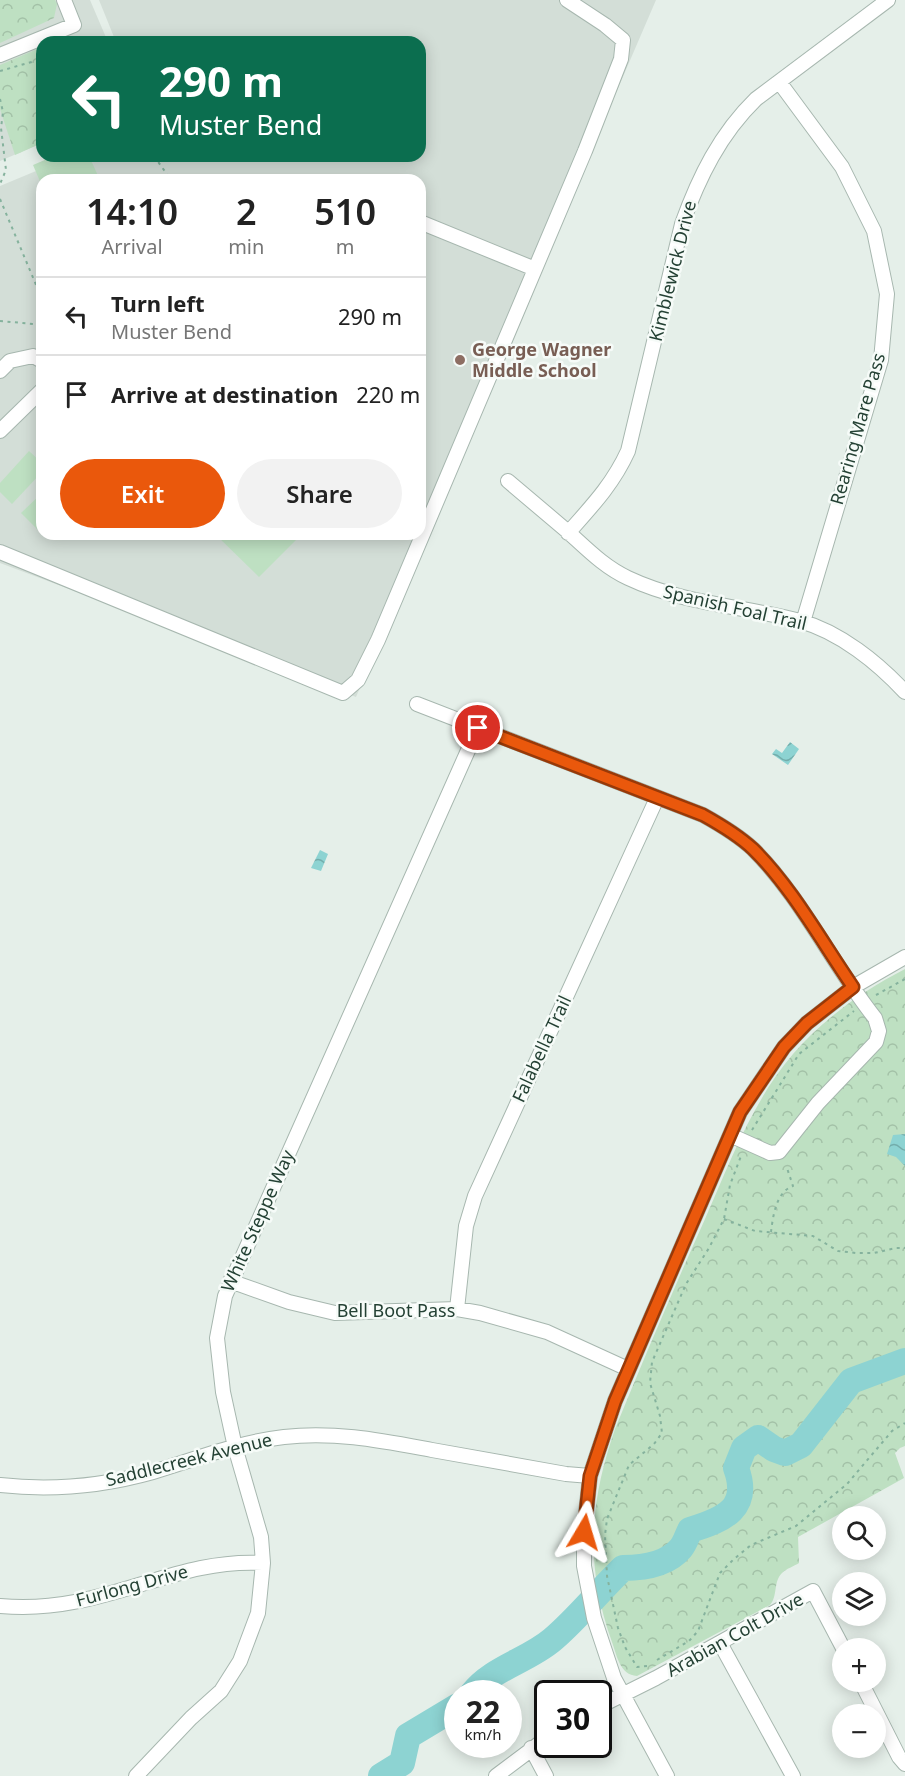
<!DOCTYPE html>
<html lang="en">
<head>
<meta charset="utf-8">
<style>
  body { margin:0; font-family:"Noto Sans",sans-serif; background:#f2f2f2; color:#222; height:100vh; display:flex; flex-direction:column; font-size:22px; white-space:nowrap }
  * { box-sizing:border-box; margin:0 }
  p { font-size:20px; color:#767676 }
  .icon { flex:none; width:33px; height:33px; fill:none; stroke:currentColor; stroke-width:2; stroke-linecap:round; stroke-linejoin:round }
  .map { position:relative; flex:1; overflow:hidden }
  .panel { position:absolute; left:36px; top:174px; width:390px; height:366px; display:flex; flex-direction:column; background:#fff; border-radius:18px; box-shadow:0 3px 15px #0003 }
  .panel>* { flex:none }
  .top-card { position:absolute; left:36px; top:36px; width:390px; height:126px; border-radius:18px; box-shadow:0 3px 15px #0003; background:#0b6e4f; color:#fff; overflow:hidden }
  .controls { position:absolute; left:832px; top:1506px; display:grid; gap:12px }
  .controls a { display:grid; place-items:center; width:54px; height:54px; border-radius:50%; background:#fff; box-shadow:0 3px 15px #0003; font-size:30px }
  .speed { position:absolute; left:444px; top:1680px; display:flex; gap:12px; font-size:30px; font-weight:700; text-align:center }
  .speed>* { display:grid; place-content:center; width:78px; height:78px; border-radius:50%; background:#fff; box-shadow:0 3px 15px #0003; line-height:1 }
  .speed small { font-size:15px; font-weight:400 }
  .speed .limit { border:3px solid #111; border-radius:9px; background:#fff; color:#111 }
  .pin { position:absolute; display:grid; place-items:center; width:51px; height:51px; color:#fff; margin:-26px; border:3px solid #fff; border-radius:50%; box-shadow:0 2px 6px #0007 }
  .me { position:absolute; width:66px; margin:-33px; rotate:7deg; stroke-linejoin:round; filter:drop-shadow(0 0 4px #0008) }
  .turn { display:flex; align-items:center; gap:21px; height:126px; padding:0 24px; font-size:27px }
  .turn .icon { width:78px; height:78px; stroke-width:2.5 }
  .turn b { display:block; font-size:42px; line-height:51px }
  .eta { display:flex; justify-content:space-evenly; align-items:center; height:102px; text-align:center }
  .eta b { font-size:36px; font-weight:600; line-height:42px }
  .cta { display:flex; gap:12px; margin-top:auto; padding:12px 24px }
  .cta a { flex:1; height:69px; border-radius:36px; background:#ea580c; color:#fff; font-size:24px; font-weight:600; line-height:69px; text-align:center }
  .cta a+a { background:#f2f2f2; color:#222 }
  ul { padding:0; list-style:none }
  li { display:flex; align-items:center; gap:18px; height:78px; padding:0 24px; border-top:2px solid #e0e0e0 }
  li div { flex:1 }
  li b { display:block; font-size:22px }
  li em { font-style:normal }
  .map>svg:first-child { display:block }
  .built { fill:#d3ded7; fill-rule:evenodd }
  .forest { fill:url(#forest-crowns) }
  .pitch { fill:#bee0c2 }
  .water { fill:url(#water-waves) }
  .lines { fill:none; stroke-linecap:round; stroke-linejoin:round }
  .river { stroke:#8dd3d2; stroke-width:26 }
  .minor-casing { stroke:#a7b7af; stroke-width:16 }
  .path { stroke:#85b29d; stroke-width:2; stroke-dasharray:3 4.5; stroke-linecap:butt }
  .minor { stroke:#fff; stroke-width:14 }
  .route-casing { stroke:#983908; stroke-width:15 }
  .route { stroke:#ea580c; stroke-width:10 }
  .education-dot { fill:#8d6e63; stroke:#f6fbf8; stroke-width:2 }
  .labels { text-anchor:middle; stroke-width:5; stroke-linejoin:round; paint-order:stroke }
  .street-label { font-size:18px; fill:#244134; stroke:#f6fbf8 }
  .education-label { font-size:18px; font-weight:bold; fill:#785e54; stroke:#f6fbf8; text-anchor:start }
</style>
</head>
<body>
<div class="map">
<svg width="905" height="1776" viewBox="0 0 905 1776">
  <defs>
    <pattern id="forest-crowns" width="20" height="18" patternUnits="userSpaceOnUse" patternTransform="scale(1.5)"><rect width="20" height="18" fill="#bee0c2"/><path d="M2 6a3 3 0 1 1 6 0M12 15a3 3 0 1 1 6 0" fill="none" stroke="#a3c1a7"/></pattern>
    <pattern id="water-waves" width="16" height="10" patternUnits="userSpaceOnUse" patternTransform="scale(1.5)"><rect width="16" height="10" fill="#8dd3d2"/><path d="M0 5q4-4 8 0t8 0" fill="none" stroke="#73adab"/></pattern>
  </defs>
  <rect width="100%" height="100%" fill="#e5efe9"/>
  <!-- built -->
  <path class="built" d="M0,0h90l18,42h-66v101l-42,18z
    M99,0h557l-300,697 -356,-134v-377l72,-30h348v-114h-304zM42,180h378v354h-378z"/>
  <!-- forest -->
  <path class="forest" d="M0,0h55l2,4 -3,14 -54,25z
    M42,47v96l-27,12 -15,-46v-44z
    M905,969v477l-5,2 -5,5 9,25 -106,59 1,26c-5,3 -13,6 -17,10 -9,9 -4,23 -12,32l-133,71c-17,-1 -20,-20 -25,-34 -27,-76 -23,-138 3,-213 29,-71 59,-141 90,-210 25,-57 47,-117 88,-165 30,-35 71,-64 112,-85z"/>
  <!-- pitch -->
  <path class="pitch" d="M54,156h35l11,24h-58v6l-9,-21z
    M29,451l13,12v9l-30,32 -12,-12v-9z
    M42,493v32l-4,5 -17,-17z
    M215,534h87l-43,43z"/>
  <!-- water -->
  <path class="water" d="M790,742l9,7 -11,16 -16,-11 4,-5 6,4z
    M320,850l8,4 -7,17 -10,-3z
    M905,1134v32l-9,-9 -9,-3 6,-19z"/>
  <g class="lines">
    <!-- river -->
    <path class="river" d="M472,1694c20,-26 55,-33 80,-54 25,-21 47,-49 71,-72 20,0 44,-3 58,-20 4,-5 6,-12 9,-18 34,-10 61,-22 46,-62l8,-20 14,-10 16,11 11,4 16,-8 50,-64 54,-20
      M381,1776l21,-13 6,-27 50,-30"/>
    <!-- minor casing -->
    <g class="minor-casing">
      <path id="minor" d="M0,55l74,-30 -10,-25
        M780,83l62,84 32,64 13,63 -6,66 -78,262
        M420,222l115,47
        M0,371l10,-10 23,-5 9,5
        M0,431l42,-41
        M508,481c19,16 39,33 59,50 19,17 37,36 61,47 55,26 115,28 172,43 40,11 78,42 105,71
        M568,533c24,-27 45,-49 60,-82l54,-227c17,-47 38,-90 74,-125l132,-99
        M0,552l343,141 15,-13 20,-40 207,-489 36,-92 2,-19 -18,-15 -38,-25
        M417,704l286,111c18,10 35,20 50,34 49,49 79,115 122,169l4,13 -3,11 -58,61 -39,49 -9,1 -40,-18
        M230,1281l59,21 46,11 122,-4 23,4 67,19 81,37
        M457,1309l9,-83 9,-30 182,-398
        M0,1485c51,6 103,1 153,-13 43,-13 86,-30 131,-35 51,-6 99,4 148,13 45,8 90,16 134,24l24,2
        M0,1606c25,2 49,1 74,-4 66,-12 119,-43 189,-39
        M720,1643l73,133
        M861,1682l38,75 6,7
        M598,1707l58,-29 157,-87 30,57
        M531,1748l15,28
        M136,1776l55,-58 30,-27 19,-30 18,-48 5,-50 -2,-26 -26,-90 -12,-55 -6,-54 8,-42 253,-568
        M496,1776l52,-39
        M667,1776l-53,-98 -20,-60 -10,-52v-34l6,-56 25,-75 125,-289 44,-65 23,-24 46,-36 52,-30"/>
    </g>
    <!-- path -->
    <path class="path" d="M0,71l42,-12
      M0,99l3,13 -2,16 5,42 -6,14
      M154,156l17,24
      M0,199l42,100
      M0,321l34,3 8,-3
      M876,995l29,-16
      M752,1130l47,-76 55,-43
      M724,1219l31,12 58,5 25,15 18,2h18l22,-5h9
      M771,1232c2,-16 5,-40 22,-46l-6,-18
      M657,1660l32,-19 9,-10 22,-58 14,-14 17,-14 45,-19 51,-42 45,-53 13,-8
      M647,1666l-10,1 -12,-20 -7,-19 -11,-52 -2,-41 2,-16 22,-54 25,-21 8,-11 -2,-17 -10,-33 2,-21 34,-78 23,-36 15,-29 6,-34 11,-29"/>
    <!-- minor -->
    <use href="#minor" class="minor"/>
  </g>
  <g class="lines">
    <!-- route casing -->
    <g class="route-casing">
      <path id="route" d="M478,728l225,87c18,10 35,20 50,34 38,37 69,93 100,138l-46,36 -23,24 -44,65 -125,289 -25,75 -6,56"/>
    </g>
    <!-- route -->
    <use href="#route" class="route"/>
  </g>
  <!-- markers -->
  <circle class="education-dot" cx="460" cy="360" r="6"/>
  <g class="labels">
    <!-- street labels -->
    <g class="street-label">
      <text transform="translate(673 271) rotate(-76)" y="6">Kimblewick Drive</text>
      <text transform="translate(858 429) rotate(-74)" y="6">Rearing Mare Pass</text>
      <text transform="translate(735 608) rotate(13)" y="6">Spanish Foal Trail</text>
      <text transform="translate(542 1049) rotate(-65)" y="6">Falabella Trail</text>
      <text transform="translate(258 1221) rotate(-66)" y="6">White Steppe Way</text>
      <text x="396" y="1317">Bell Boot Pass</text>
      <text transform="translate(189 1460) rotate(-14)" y="6">Saddlecreek Avenue</text>
      <text transform="translate(132 1586) rotate(-15)" y="6">Furlong Drive</text>
      <text transform="translate(735 1635) rotate(-29)" y="6">Arabian Colt Drive</text>
    </g>
    <!-- education labels -->
    <g class="education-label">
      <text x="472" y="356">George Wagner<tspan x="472" dy="21">Middle School</tspan></text>
    </g>
  </g>
</svg>
<div class="controls">
<a><svg class="icon" aria-label="search" viewBox="0 0 24 24"><circle cx="10" cy="10" r="6"/><path d="M15 15l6 6"/></svg></a>
<a><svg class="icon" aria-label="layers" viewBox="0 0 24 24"><path d="M12 4l9 5-9 5-9-5zM3 14l9 5 9-5"/></svg></a>
<a>+</a>
<a>−</a>
</div>
<div class="speed"><div>22<small>km/h</small></div><div class="limit">30</div></div>
<div class="pin" style="left:478px;top:728px;background:#d93025"><svg class="icon" aria-label="arrive" viewBox="0 0 24 24"><path d="M6 21V4h12l-3 4 3 4H6"/></svg></div>
<svg class="me" style="left:584px;top:1532px" viewBox="-20 -20 40 40"><path d="M0-17L14 15 0 8-14 15z" fill="#ea580c" stroke="#fff" stroke-width="4"/></svg>
<div class="top-card">
<div class="turn"><svg class="icon" aria-label="left" viewBox="0 0 24 24"><path d="M17 20v-9H6M10 6l-5 5 5 5"/></svg><div><b>290 m</b>Muster Bend</div></div>
</div>
<section class="panel">
<div class="eta">
<div><b>14:10</b><p>Arrival</p></div>
<div><b>2</b><p>min</p></div>
<div><b>510</b><p>m</p></div>
</div>
<ul>
<li><svg class="icon" aria-label="left" viewBox="0 0 24 24"><path d="M17 20v-9H6M10 6l-5 5 5 5"/></svg><div><b>Turn left</b><p>Muster Bend</p></div><em>290 m</em></li>
<li><svg class="icon" aria-label="arrive" viewBox="0 0 24 24"><path d="M6 21V4h12l-3 4 3 4H6"/></svg><div><b>Arrive at destination</b></div><em>220 m</em></li>
</ul>
<div class="cta"><a>Exit</a><a>Share</a></div>
</section>
</div>
</body>
</html>
